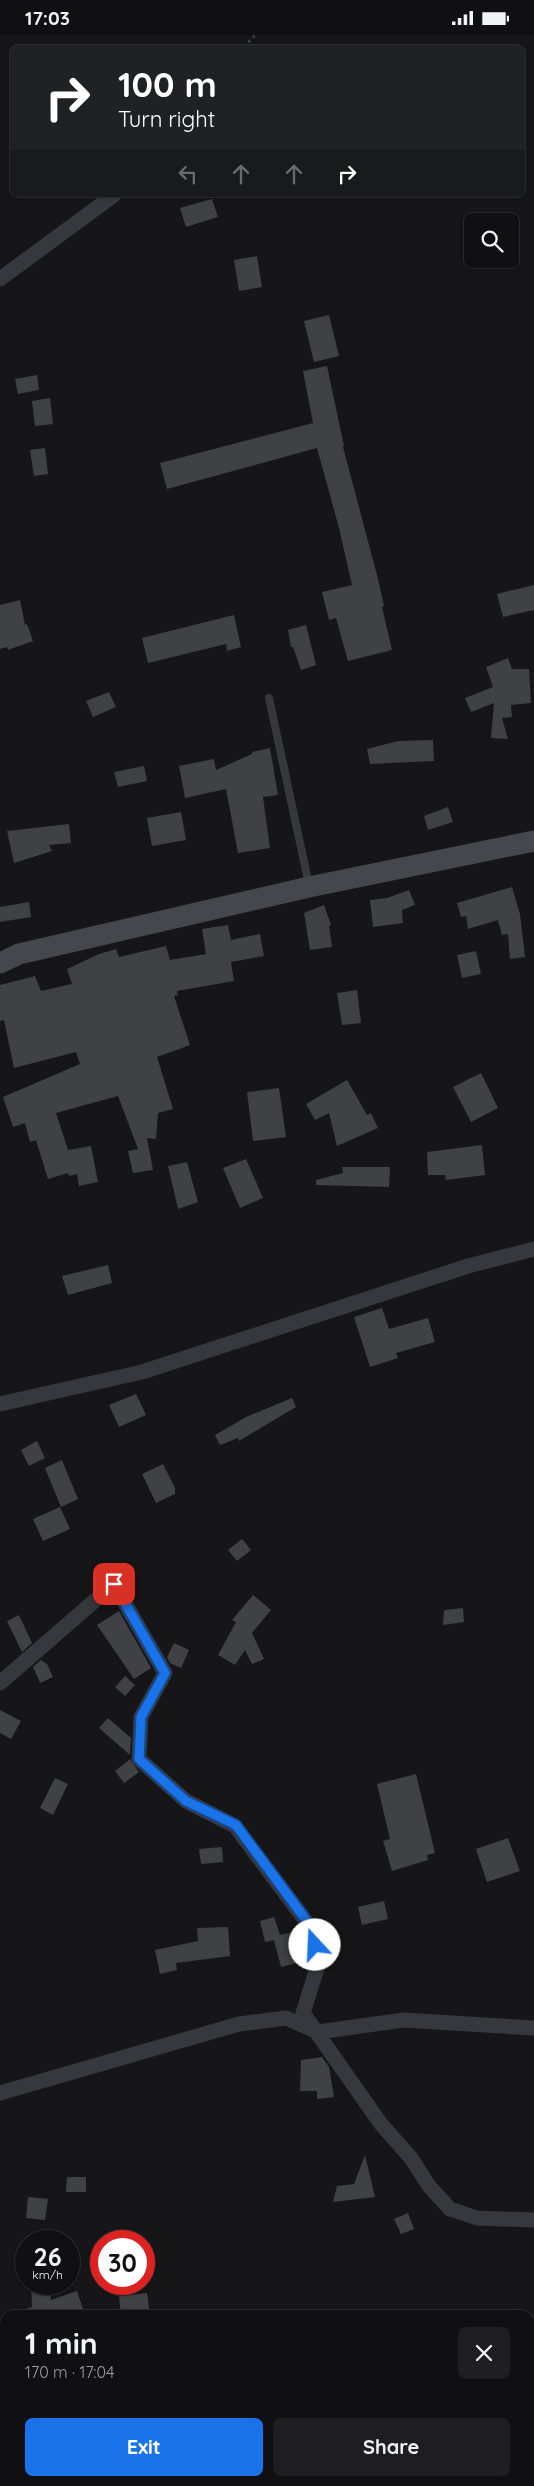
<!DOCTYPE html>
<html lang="en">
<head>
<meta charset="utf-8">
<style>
  body { margin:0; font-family:Quicksand,sans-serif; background:#1e1e20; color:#f1f3f6; height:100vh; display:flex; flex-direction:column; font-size:19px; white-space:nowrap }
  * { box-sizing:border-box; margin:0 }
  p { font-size:16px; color:#9c9d9f }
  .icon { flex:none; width:28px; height:28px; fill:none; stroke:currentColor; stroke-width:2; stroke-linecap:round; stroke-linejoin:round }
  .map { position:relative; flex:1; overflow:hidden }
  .sheet { position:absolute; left:0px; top:2275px; width:535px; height:176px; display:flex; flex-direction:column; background:#101012; border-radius:15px 15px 0 0; box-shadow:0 1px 4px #0004,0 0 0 1px #303032 }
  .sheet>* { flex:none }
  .banner { position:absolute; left:10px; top:10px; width:515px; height:152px; border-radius:8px; box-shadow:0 1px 4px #0004,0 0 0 1px #303032; background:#202124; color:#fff; overflow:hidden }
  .tools { position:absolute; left:464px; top:178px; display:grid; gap:10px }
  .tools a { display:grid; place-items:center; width:55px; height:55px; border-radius:8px; background:#101012; box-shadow:0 1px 4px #0004,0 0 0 1px #303032; font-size:25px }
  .speed { position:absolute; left:15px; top:2195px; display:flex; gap:10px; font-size:25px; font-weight:700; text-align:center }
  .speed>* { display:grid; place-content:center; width:65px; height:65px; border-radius:50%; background:#101012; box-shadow:0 1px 4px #0004,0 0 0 1px #303032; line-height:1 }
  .speed small { font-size:12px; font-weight:400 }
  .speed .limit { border:8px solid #d22; background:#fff; color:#111 }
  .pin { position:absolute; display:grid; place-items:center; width:42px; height:42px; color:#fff; margin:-21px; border-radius:10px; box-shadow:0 2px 8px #0006 }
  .me { position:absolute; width:55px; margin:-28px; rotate:340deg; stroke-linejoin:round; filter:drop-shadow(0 0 4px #0008) }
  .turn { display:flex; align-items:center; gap:18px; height:105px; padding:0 25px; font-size:22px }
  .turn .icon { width:65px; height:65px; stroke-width:2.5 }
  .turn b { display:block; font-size:35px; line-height:42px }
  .lanes { display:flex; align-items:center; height:48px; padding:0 25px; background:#0003; justify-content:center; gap:25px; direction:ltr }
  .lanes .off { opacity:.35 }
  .round { display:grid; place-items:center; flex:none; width:52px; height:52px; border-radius:8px; background:#1e1e20 }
  .summary { display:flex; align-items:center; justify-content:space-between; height:85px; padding:0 25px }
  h1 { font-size:30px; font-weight:700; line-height:38px }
  .primary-button { display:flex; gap:10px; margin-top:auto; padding:10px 25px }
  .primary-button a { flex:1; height:58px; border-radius:8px; background:#1a73e8; color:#fff; font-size:20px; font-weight:700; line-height:58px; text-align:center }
  .primary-button a+a { background:#1e1e20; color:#f1f3f6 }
  .status { display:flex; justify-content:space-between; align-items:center; height:35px; padding:0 25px; background:#101012; direction:ltr }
  .status svg { height:14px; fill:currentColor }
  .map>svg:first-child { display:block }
  .building { fill:#404145 }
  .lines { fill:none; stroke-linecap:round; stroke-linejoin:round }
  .path { stroke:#3d3f44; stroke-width:3; stroke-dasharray:2.5 4; stroke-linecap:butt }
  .service { stroke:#37383d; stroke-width:8 }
  .minor { stroke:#37383d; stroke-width:15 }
  .secondary { stroke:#45474d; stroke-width:21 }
  .route-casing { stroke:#114b97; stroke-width:12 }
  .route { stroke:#1a73e8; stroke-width:9 }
</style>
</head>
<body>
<div class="status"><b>17:03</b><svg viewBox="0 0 49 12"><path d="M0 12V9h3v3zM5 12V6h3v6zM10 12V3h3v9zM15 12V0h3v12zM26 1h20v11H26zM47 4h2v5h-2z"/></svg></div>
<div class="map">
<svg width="534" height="2451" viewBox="0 0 534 2451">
  <rect width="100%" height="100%" fill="#161618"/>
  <!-- building -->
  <path class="building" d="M212,164l6,18 -32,10 -6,-19z
    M257,221l5,31 -23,4 -5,-31z
    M329,280l10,41 -25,6 -10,-41z
    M327,331l17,80 -1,1 35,132 6,27 -2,1 10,43 -44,11 -12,-43 -7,2 -7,-28 30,-7 -13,-57 -22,-80 -150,41 -7,-26 153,-40 -10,-52z
    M37,340l2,15 -21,4 -3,-15z
    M50,363l3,26 -18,2 -3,-25z
    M45,413l3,26 -14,2 -4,-26z
    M534,550v25l-31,7 -6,-23z
    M20,565l5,25 2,-1 6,17 -25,9 -1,-3 -7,2v-44z
    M234,580l7,32 -14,4 -1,-7 -78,19 -6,-25z
    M306,590l10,40 -15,5 -8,-23h-2l-3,-17z
    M508,623l4,11h17l2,34 -20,2 1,12 -10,1 6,21 -17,-1 3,-35 -23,9 -6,-14 28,-11 -7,-20z
    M109,657l7,15 -23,10 -7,-16z
    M433,705l1,21 -64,3 -3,-15 31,-8z
    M270,713l8,47 -15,2 7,51 -32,5 -12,-64 -41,9 -6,-32 35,-7 2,11 36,-16v-2z
    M144,731l3,15 -29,6 -4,-15z
    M448,772l5,15 -25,8 -4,-14z
    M181,777l5,28 -34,6 -5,-28z
    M69,789l2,19 -22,2 3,6 -38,12 -7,-32z
    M512,852l8,27 5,43 -15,2 -2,-25 -6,1 -4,-15 -30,9 -2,-13 -5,1 -4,-14z
    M409,855l6,15 -13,5 1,13 -30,4 -3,-27 17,-2z
    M29,867l2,15 -31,5v-15z
    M324,870l7,20 -2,1 3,21 -22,3 -6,-37z
    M228,890l3,15 29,-6 4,22 -33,6 3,19 -57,10 1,4 -4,1 16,49 -33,12 16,52 -15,4 -2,26 -9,-1 6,32 -20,3 -5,-22 10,-2 -20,-53 -62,17 12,37 23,-4 7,36 -19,4 -2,-12 -8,2 -1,-3 -20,6 -12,-39 -6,2 -5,-19 -12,4 -10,-30 77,-33 -4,-12 -62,16 -10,-48 -4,1v-36l35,-9 6,15 31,-7 -5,-15 32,-15 17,-5 3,8 47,-11 4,14 36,-6 -4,-25z
    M476,916l5,23 -19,4 -5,-23z
    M357,955l4,33 -19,2 -5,-32z
    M481,1038l17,35 -27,14 -18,-35z
    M347,1045l20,35 4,-2 7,15 -41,18 -8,-33 -14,7 -9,-16z
    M279,1053l7,49 -33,4 -6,-49z
    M482,1110l3,30 -39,5 -1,-5h-17l-1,-23z
    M246,1124l17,39 -23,10 -17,-40z
    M187,1127l11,40 -20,7 -10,-43z
    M342,1132h48l-1,20 -73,-2v-5l27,-7z
    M108,1230l4,18 -44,12 -6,-19z
    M382,1273l7,21 39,-11 7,24 -39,11 2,5 -28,9 -16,-50z
    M136,1359l10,21 -27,12 -10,-22z
    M292,1363l4,9 -57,34 -1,-3 -18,7 -5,-10 31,-18z
    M37,1406l8,17 -16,8 -8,-16z
    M62,1425l16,39 -17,8 -16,-39z
    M163,1429l12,24v6l-19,9 -14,-29z
    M60,1472l10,22 -27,12 -10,-22z
    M242,1504l9,11 -14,11 -9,-11z
    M253,1560l18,15 -19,23 12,26 -12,5 -7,-14 -10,15 -17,-10 18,-33 -4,-2z
    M463,1573l1,14 -21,3 1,-15z
    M119,1576l32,57 -17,11 -37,-54z
    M19,1580l13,28 -10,9 -15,-31z
    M174,1608l15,7 -8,18 -11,-5 -3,-6z
    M41,1625l6,4 6,13 -13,6 -7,-16z
    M125,1641l10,9 -10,11 -10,-9z
    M0,1675l21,11 -10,18 -11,-6z
    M108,1683l23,20 -1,17 -31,-27z
    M130,1724l9,13 -15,11 -9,-12z
    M416,1739l19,79 -8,2 1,5 -36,11 -9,-30 7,-2 -13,-55z
    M55,1743l13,6 -15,31 -13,-7z
    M508,1803l12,33 -33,11 -11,-33z
    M222,1812l1,15 -22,2 -2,-15z
    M384,1866l4,18 -26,6 -4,-18z
    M274,1882l6,18 13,-3 8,30 -20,5 -7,-27 -9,2 -5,-21z
    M228,1892l2,29 -54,7 1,7 -17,4 -5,-24 43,-9 -1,-13z
    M322,2022l7,10 5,30 -17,2v-8h-17l1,-31z
    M365,2120l10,42 -42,5 4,-16 17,-2z
    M67,2142h19v15h-20z
    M28,2162l20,2 -3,21 -19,-2z
    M408,2178l6,16 -13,5 -7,-15z
    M31,2249h19l1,16 26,-9 8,24h-70l-1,-2 18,-6z
    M147,2258l3,22h-29l-2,-19z"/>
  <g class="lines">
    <!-- path -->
    <path class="path" d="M244,12l11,-12"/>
    <!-- service -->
    <path class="service" d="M269,663l40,187"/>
    <!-- minor -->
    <path class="minor" d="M0,244l114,-84
      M0,1369l142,-32 326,-106 66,-17
      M0,1648l114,-99 51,89 -24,44 -2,42 47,42 49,25 76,102 8,34 -16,51 78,111 30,34 18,28 21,23 27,9 57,2
      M0,2058l239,-69 47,-6 32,14 86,-12 130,8
      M25,2446l43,5
      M0,2447l16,-1"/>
    <!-- secondary -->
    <path class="secondary" d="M0,928l19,-9 290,-67 225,-46"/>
  </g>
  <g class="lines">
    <!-- route casing -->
    <g class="route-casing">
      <path id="route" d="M114,1549l51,89 -24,44 -2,42 47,42 50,24 76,103 3,17"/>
    </g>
    <!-- route -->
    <use href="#route" class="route"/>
  </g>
</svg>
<div class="tools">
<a><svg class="icon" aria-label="search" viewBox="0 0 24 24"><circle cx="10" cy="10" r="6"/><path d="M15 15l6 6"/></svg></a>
</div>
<div class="speed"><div>26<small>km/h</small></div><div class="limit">30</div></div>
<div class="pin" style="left:114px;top:1549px;background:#d93025"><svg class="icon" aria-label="arrive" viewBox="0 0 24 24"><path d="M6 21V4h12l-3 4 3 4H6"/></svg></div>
<svg class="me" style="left:315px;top:1910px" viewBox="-20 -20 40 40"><circle r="19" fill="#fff"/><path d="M0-13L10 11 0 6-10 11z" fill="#1a73e8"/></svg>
<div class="banner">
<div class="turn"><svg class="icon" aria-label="right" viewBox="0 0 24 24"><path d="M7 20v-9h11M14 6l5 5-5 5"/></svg><div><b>100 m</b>Turn right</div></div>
<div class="lanes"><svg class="icon off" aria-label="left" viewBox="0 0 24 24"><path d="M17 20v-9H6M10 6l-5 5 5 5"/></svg><svg class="icon off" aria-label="ahead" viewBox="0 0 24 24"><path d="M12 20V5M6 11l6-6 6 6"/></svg><svg class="icon off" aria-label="ahead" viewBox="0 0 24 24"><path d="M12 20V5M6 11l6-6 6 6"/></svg><svg class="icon" aria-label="right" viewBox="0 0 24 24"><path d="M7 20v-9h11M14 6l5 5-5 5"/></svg></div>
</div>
<section class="sheet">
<div class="summary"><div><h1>1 min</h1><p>170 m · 17:04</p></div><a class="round"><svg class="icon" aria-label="close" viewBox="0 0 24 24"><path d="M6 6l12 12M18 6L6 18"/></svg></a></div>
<div class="primary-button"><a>Exit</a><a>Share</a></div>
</section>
</div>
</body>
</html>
